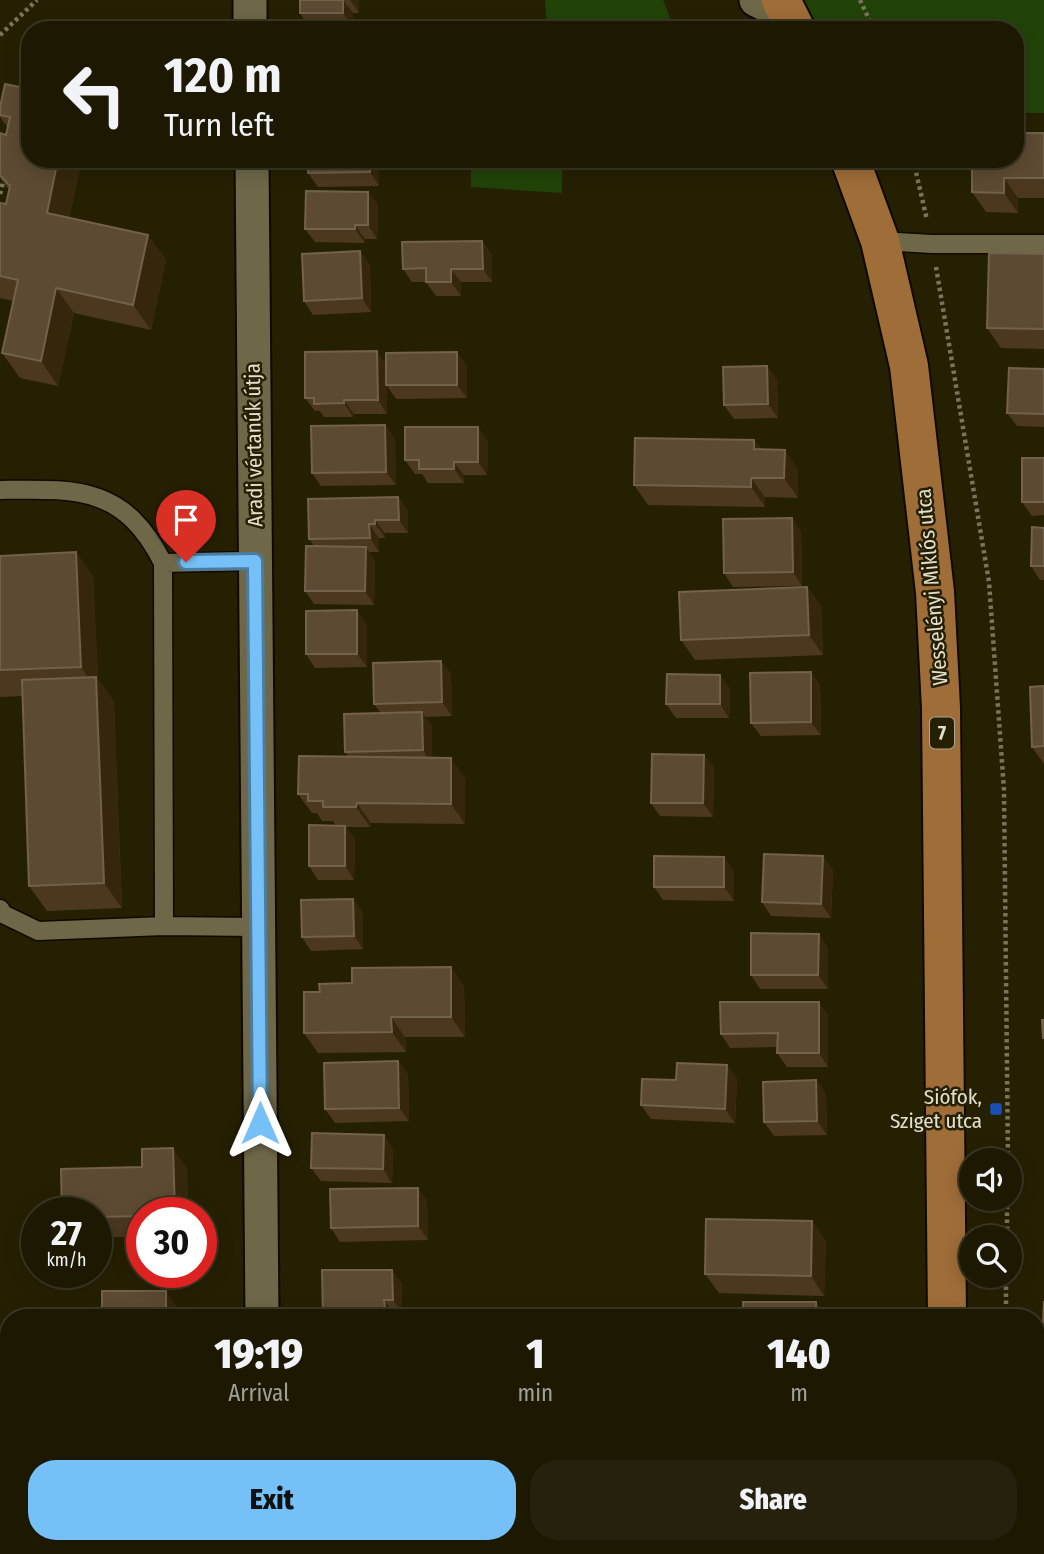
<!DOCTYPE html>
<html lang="en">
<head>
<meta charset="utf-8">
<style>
  body { margin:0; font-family:"Fira Sans Condensed",sans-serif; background:#25210c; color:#f1f3f6; height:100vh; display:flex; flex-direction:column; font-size:26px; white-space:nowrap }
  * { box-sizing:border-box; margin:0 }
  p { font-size:23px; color:#a0a099 }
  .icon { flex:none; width:38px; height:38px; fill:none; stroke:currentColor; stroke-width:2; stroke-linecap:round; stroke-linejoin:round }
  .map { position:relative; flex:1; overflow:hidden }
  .side { position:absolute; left:0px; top:1309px; width:1045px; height:245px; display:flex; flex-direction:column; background:#1c1802; border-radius:28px 28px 0 0; box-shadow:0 4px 18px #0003,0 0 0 2px #3a3724 }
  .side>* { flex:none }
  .banner { position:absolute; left:21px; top:21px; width:1003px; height:147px; border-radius:28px; box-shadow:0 4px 18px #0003,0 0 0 2px #3a3724; background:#1c1802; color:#f1f3f6; overflow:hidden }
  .controls { position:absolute; left:959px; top:1148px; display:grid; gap:14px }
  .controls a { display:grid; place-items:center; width:63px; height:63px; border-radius:50%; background:#1c1802; box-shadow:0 4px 18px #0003,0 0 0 2px #3a3724; font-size:35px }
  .speed { position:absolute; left:21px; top:1197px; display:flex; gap:14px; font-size:35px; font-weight:700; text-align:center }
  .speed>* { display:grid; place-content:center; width:91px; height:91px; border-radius:50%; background:#1c1802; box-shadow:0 4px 18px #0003,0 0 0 2px #3a3724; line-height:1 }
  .speed small { font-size:18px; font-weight:400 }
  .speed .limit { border:10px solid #d22; background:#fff; color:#111 }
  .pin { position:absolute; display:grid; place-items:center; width:60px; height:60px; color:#fff; margin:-72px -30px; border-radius:50% 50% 50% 0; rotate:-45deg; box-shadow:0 0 7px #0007 }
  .pin .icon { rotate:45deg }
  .me { position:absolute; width:77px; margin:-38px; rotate:0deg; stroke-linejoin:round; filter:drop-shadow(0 0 5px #0008) }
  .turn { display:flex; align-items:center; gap:24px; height:147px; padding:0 28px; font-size:32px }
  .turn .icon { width:91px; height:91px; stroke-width:2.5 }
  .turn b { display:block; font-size:49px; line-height:60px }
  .eta { display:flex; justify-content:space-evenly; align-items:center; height:119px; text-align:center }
  .eta b { font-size:42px; font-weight:800; line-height:49px }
  .primary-button { display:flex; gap:14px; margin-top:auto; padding:14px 28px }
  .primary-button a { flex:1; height:80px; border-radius:28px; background:#75c0f6; color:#111; font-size:28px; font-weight:800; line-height:80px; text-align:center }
  .primary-button a+a { background:#25210c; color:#f1f3f6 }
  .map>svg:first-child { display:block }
  .green { fill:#214308 }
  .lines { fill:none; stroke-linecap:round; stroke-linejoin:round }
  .lane-casing { stroke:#0f0900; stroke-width:21 }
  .street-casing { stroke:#0f0900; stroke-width:37 }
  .primary-casing { stroke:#0f0900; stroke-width:42 }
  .path { stroke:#79745d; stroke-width:4.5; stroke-dasharray:3.5 3.5; stroke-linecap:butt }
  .lane { stroke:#6e6849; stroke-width:18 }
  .street { stroke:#6e6849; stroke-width:33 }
  .primary { stroke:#9f6d38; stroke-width:38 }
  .wall { fill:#4c381f }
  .shaded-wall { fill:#36270c }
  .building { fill:#5d4a32; stroke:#72614b; stroke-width:2 }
  .route-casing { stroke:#4c7da0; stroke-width:18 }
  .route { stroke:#75c0f6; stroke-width:12 }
  .transit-dot { fill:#1a4fb4; stroke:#262003; stroke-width:2.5 }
  .labels { text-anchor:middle; stroke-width:5; stroke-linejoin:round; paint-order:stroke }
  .shield { fill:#262003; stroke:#aaa692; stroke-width:2 }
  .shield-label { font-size:19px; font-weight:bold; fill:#e3e0cf }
  .street-label { font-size:21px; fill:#e3e0cf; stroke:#262003 }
  .poi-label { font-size:21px; fill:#e3e0cf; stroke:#262003; text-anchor:end }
</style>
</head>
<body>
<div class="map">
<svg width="1044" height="1554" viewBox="0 0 1044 1554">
  <rect width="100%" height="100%" fill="#262003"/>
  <!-- green -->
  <path class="green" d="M545,0h118l12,30h-128z
    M803,0h241v113h-29v-83h-196z
    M471,159h91v34l-91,-6z"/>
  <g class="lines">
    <!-- lane casing -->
    <g class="lane-casing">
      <path id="lane" d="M880,241l52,3h112
        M0,490c76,-1 124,-5 163,73l1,363 -126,5 -35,-17 -3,-5
        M163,563l92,-2
        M164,926l95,1"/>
    </g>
    <!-- street casing -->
    <g class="street-casing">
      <path id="street" d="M250,0v30
        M756,0l35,17
        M252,159l10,1159
        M264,1545v9"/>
    </g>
    <!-- primary casing -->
    <g class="primary-casing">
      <path id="primary" d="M781,0l15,30
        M850,159l30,82 29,125 26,226 6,116 6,610
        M949,1545v9"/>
    </g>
    <!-- path -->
    <path class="path" d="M860,0l14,30
      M0,35l37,-35
      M913,159l14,61
      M0,194l4,-16
      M936,267l53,315 15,208 4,370
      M1007,1237v-38
      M1006,1318v-42
      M1003,1554v-9"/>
    <!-- lane -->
    <use href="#lane" class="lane"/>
    <!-- street -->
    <use href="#street" class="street"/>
    <!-- primary -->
    <use href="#primary" class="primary"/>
  </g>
  <!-- wall -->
  <path class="wall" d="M300,0h59v13h-6v10l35,-1 5,8h-89l3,-6 -7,-11z
    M5,84l25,75h52l-13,59 79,17 18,25 -15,70 -77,-17 -16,73 -38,-8 -18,-25 11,-52 -13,-3v-95l6,1 3,-14 -9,-12v-45l6,2 2,-7 -8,-11v-10z
    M1044,133v65h-26v15l-32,-1 -14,-20z
    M308,159h71v27l-61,1 -10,-14z
    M368,192l10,13 -1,34h-12v4l-50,-1 -10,-13z
    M482,241l10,14v27h-31v14h-25l-10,-14h-14l-9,-13z
    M360,251l10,14 1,47 -58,3 -9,-14z
    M1044,254v95l-43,-1 -14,-20z
    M386,364l81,2v32l-71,1 -9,-13v28h-33l-1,3h-29l-4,-6h-5l-10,-13z
    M1044,369v58l-27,-1 -10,-13z
    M777,379l1,39 -44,1 -10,-14z
    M385,425l10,14 1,46 -75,1 -9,-13z
    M754,440l7,9 37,20v29l-33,-1v10l-117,-2 -14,-20z
    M488,441l-1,34h-23v8h-36l-6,-9h-7l-10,-14z
    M1044,458v57l-12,1 -10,-14z
    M398,497l10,14v22h-23v5h-6v14h-10l6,9 -1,44 -60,-1 -9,-13 9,-45 -5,-7z
    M792,518l9,14 1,54 -69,1 -9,-14z
    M1044,528v52h-4l-9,-14z
    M76,552l17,25 5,102 16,23 8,206 -75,3 -18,-25 -6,-190 -23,1v-141z
    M807,587l14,19 2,49 -128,5 -14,-20z
    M367,624v43l-52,1 -9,-14z
    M441,661l10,13 1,42 -27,1 7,9v32l33,20v46l-94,-1 -1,4h-24l9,13 -1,40h-36l-9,-14 27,-40 -3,-5h-11l-5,-8h-5l-14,-19 51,-37 -4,-5 36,-39 -7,-9z
    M811,672l9,13 1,50 -60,1 -10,-13z
    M1044,686v78l-12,-17z
    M730,688l-1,30h-53l-10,-14z
    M704,755l10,13 -1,49 -53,-1 -9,-13z
    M823,856l10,14 -2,48 -60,-2 -9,-14z
    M734,870v31l-71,-1 -9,-13z
    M353,899l10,14v36l-52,2 -9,-14z
    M828,948v41h-68l-9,-14z
    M451,967l13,20 1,50h-60l1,15 -88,1 -14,-20 16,-41 32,-9z
    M828,1015v52h-41l-10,-14v-6l-47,1 -9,-14z
    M398,1061l10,14 1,46 -74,2 -10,-14z
    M737,1078l-2,45 -84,-4 -10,-14 35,-25z
    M816,1080l10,14 1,41 -53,1 -10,-14z
    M393,1149l-1,34 -71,-2 -10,-13z
    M187,1168l1,45h-46v23l-46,2v-25z
    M427,1201l1,39 -88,2 -9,-14z
    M826,1241l-2,55 -105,-3 -14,-19z
    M402,1283v30h-8v5h-71z
    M71,1545h93v8h-10z
    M318,1545h132v9h-129l-3,-4z"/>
  <!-- shaded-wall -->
  <path class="shaded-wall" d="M343,0l10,13v14l-10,-14z
    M350,0h9v13z
    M388,22l5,8h-5z
    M58,159h24l-18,79 -17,-25z
    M370,159h9v27l-9,-14z
    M1004,178l14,20v15l-14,-20z
    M368,192l10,13 -1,34 -9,-14z
    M355,225l10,14v4l-10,-14z
    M148,235l18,25 -15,70 -18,-25z
    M482,241l10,14v27l-9,-13z
    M360,251l10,14 1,47 -9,-14z
    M451,269l10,13v14l-10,-14z
    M56,288l18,25 -16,73 -17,-25z
    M377,351l10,14v49l-9,-14z
    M457,352l10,14v32l-10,-13z
    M767,366l10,13 1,39 -10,-14z
    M344,400l10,14 -1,3 -9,-14z
    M385,425l10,14 1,46 -10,-13z
    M478,427l10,14 -1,34 -9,-13z
    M754,440l14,20 -14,-11z
    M785,450l13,19v29l-14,-20z
    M454,462l10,13v8l-10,-14z
    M751,478l14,19v10l-14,-20z
    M398,497l10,14v22l-9,-13z
    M792,518l9,14 1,54 -9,-14z
    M375,520l10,13v5l-10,-14z
    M369,524l10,14v14l-9,-14z
    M366,547l9,14 -1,44 -9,-14z
    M76,552l17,25 5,102 16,23 8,206 -18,-25 -7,-193 -16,-23z
    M807,587l14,19 2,49 -14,-20z
    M357,610l10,14v43l-10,-13z
    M441,661l10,13 1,42 -10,-14z
    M811,672l9,13 1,50 -10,-13z
    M720,675l10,13 -1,30 -9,-14z
    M422,712l10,14v38l-9,-14z
    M704,755l10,13 -1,49 -10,-14z
    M451,758l14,20v46l-14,-20z
    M357,803l14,20 -1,4 -14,-20z
    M345,826l10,14 -1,40 -9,-14z
    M823,856l10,14 -2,48 -10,-14z
    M724,857l10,13v31l-10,-14z
    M353,899l10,14v36l-9,-13z
    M819,934l9,14v41l-10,-14z
    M451,967l13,20 1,50 -14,-20z
    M819,1002l9,13v52l-9,-14z
    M391,1017l14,20 1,15 -14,-20z
    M398,1061l10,14 1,46 -10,-13z
    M727,1065l10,13 -2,45 -10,-14z
    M816,1080l10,14 1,41 -10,-14z
    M384,1135l9,14 -1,34 -9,-14z
    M173,1148l14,20 1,45h-13z
    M418,1188l9,13 1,39 -10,-14z
    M812,1221l14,20 -2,55 -13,-20z
    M392,1270l10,13v30l-9,-13z
    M166,1291l14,20v7h-14z
    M384,1300l10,13v5h-3l-6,-10z
    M816,1302l10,13v3h-10z
    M377,1308l6,10h-6z
    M140,1545h8l6,9h-14z
    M158,1545h6v8z
    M436,1545h14v9h-14z"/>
  <!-- building -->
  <path class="building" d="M300,0h43v13h-43z
    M388,22v8h-84l-1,-6z
    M5,84l25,5v70h28l-11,54 101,22 -15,70 -77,-17 -15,73 -39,-8 16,-73 -18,-4v-73l6,1 4,-18 -10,-11v-42l6,2 4,-18 -10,-2v-8z
    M1015,133h29v45h-40v15l-32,-1v-33h43z
    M308,159h62v13l-62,1z
    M306,191l62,1v33h-13v4h-50z
    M482,241l1,28h-32v13h-25v-14l-23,1 -1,-27z
    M360,251l2,47 -58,3 -2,-47z
    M989,253l55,1v75l-57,-1z
    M377,351l1,49h-34v3l-30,1v-6h-9v-46z
    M457,352v33h-71v-32z
    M767,366l1,38 -44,1 -1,-38z
    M1009,368l35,1v45l-37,-1z
    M385,425l1,47 -74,1 -1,-47z
    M405,427h73v35h-24v7h-35v-9h-14z
    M635,438l119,2v9l31,1 -1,28h-33v9l-117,-2z
    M1022,458h22v44h-22z
    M398,497l1,23h-24v4h-6l1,14 -61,1 -1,-40z
    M792,518l1,54 -69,1 -1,-54z
    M1032,527l12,1v38h-13z
    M306,546l60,1 -1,44h-60z
    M76,552l5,115 -81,3v-114z
    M807,587l2,48 -128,5 -2,-48z
    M357,610v44h-51v-43z
    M441,661l1,41 -68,2 -1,-41z
    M811,672v50l-60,1 -1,-50z
    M667,674l53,1v29h-54z
    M96,677l8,206 -75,3 -7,-206z
    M1044,686v60l-12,1 -2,-60z
    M422,712l1,38 -78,2 -1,-38z
    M652,754l52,1 -1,48h-52z
    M299,756l152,2v46l-94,-1 -1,4h-33v-6h-15v-7h-10z
    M309,825l36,1v40h-36z
    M764,854l59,2 -2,48 -59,-2z
    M654,856l70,1v30h-70z
    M353,899l1,37 -52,1 -1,-37z
    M751,933l68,1 -1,41h-67z
    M451,967v50h-60l1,15 -88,1v-41h16l-1,-8 33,-1v-15z
    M720,1002h99v51h-42l1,-20 -57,1z
    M1042,1020h2v18h-1z
    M398,1061l1,47 -74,1 -1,-46z
    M677,1063l50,2 -2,44 -84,-4 1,-26 34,1z
    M816,1080l1,41 -53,1 -1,-40z
    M312,1133l72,2 -1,34 -72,-1z
    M173,1148l2,65h-33v3l-46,1v-4h-34l-1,-44 81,-2v-18z
    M418,1188v38l-87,2 -1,-39z
    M706,1219l106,2 -1,55 -106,-2z
    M322,1270h70l1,30h-9l1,8h-8v10h-54z
    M102,1291h64v27h-64z
    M1044,1301v43h-2z
    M743,1302h73v16h-73z
    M71,1545h69v9h-69z
    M318,1545h118v9h-51v-1h-20v1h-12v-4h-35z
    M733,1548l80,4v2h-81z"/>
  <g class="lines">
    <!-- route casing -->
    <g class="route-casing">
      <path id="route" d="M186,562l69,-1 5,562"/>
    </g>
    <!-- route -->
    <use href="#route" class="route"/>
  </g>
  <!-- markers -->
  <rect class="transit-dot" x="989" y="1102" width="14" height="14" rx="3.5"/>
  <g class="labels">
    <!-- shield labels -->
    <rect class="shield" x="930" y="717.5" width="24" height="31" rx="5"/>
    <g class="shield-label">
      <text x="942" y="740">7</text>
    </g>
    <!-- street labels -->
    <g class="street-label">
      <text transform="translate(254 445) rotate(-91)" y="7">Aradi vértanúk útja</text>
      <text transform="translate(932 587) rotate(-95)" y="7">Wesselényi Miklós utca</text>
    </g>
    <!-- poi labels -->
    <g class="poi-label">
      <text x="982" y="1104">Siófok,<tspan x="982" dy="24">Sziget utca</tspan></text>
    </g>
  </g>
</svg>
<div class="controls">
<a><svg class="icon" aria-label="sound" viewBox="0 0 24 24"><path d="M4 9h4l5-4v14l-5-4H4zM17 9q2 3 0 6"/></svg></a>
<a><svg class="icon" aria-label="search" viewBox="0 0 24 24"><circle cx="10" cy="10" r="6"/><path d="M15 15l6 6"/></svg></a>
</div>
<div class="speed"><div>27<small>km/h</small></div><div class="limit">30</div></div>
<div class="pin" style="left:186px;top:562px;background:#d93025"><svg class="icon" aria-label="arrive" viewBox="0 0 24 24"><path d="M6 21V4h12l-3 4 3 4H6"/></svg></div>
<svg class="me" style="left:260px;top:1123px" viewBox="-20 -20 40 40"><path d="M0-17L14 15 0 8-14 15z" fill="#75c0f6" stroke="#fff" stroke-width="4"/></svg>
<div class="banner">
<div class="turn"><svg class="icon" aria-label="left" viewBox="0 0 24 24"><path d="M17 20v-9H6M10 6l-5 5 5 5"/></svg><div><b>120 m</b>Turn left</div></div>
</div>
<section class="side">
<div class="eta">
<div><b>19:19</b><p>Arrival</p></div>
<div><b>1</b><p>min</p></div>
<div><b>140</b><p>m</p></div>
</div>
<div class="primary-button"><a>Exit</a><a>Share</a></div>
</section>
</div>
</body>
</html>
